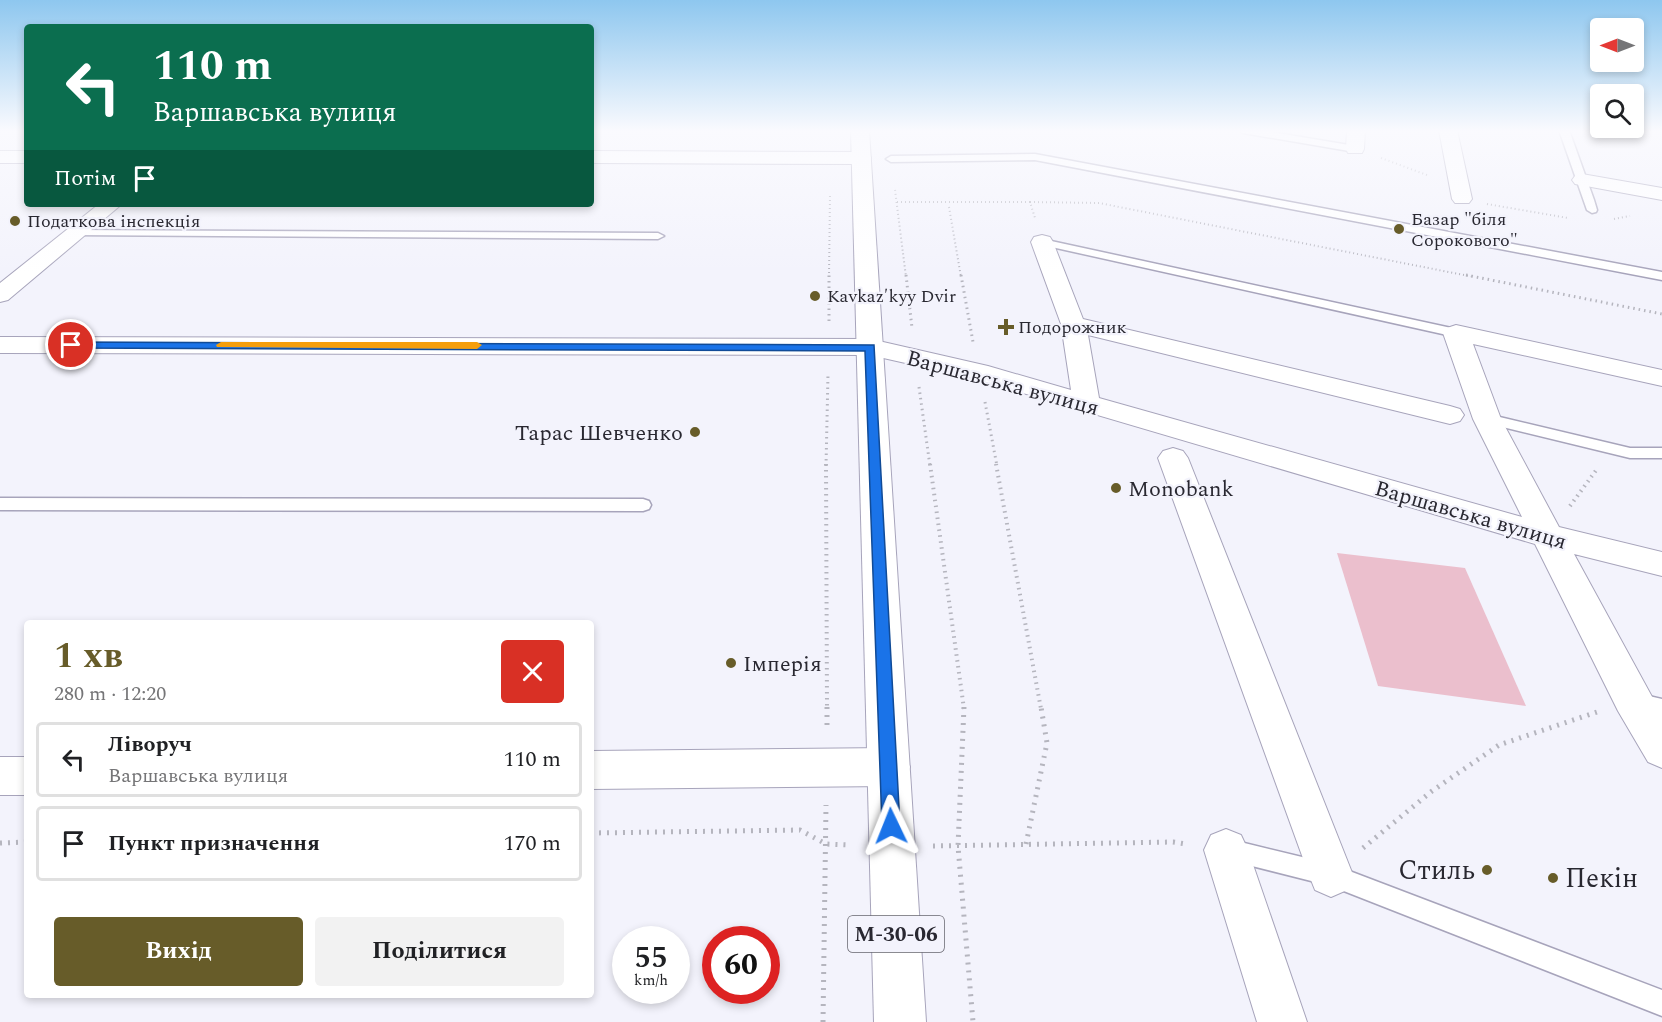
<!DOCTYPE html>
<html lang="uk">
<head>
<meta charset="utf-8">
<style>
  body { margin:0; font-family:Spectral,serif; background:#f2f2f2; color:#202124; height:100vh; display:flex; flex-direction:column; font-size:22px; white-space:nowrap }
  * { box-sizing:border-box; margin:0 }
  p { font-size:20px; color:#757577 }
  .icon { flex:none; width:33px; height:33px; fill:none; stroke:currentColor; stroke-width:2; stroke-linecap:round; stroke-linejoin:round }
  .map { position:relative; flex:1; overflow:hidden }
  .drawer { position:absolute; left:24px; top:620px; width:570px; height:378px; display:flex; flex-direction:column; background:#fff; border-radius:6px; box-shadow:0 3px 9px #0003 }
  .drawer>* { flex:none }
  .top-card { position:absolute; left:24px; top:24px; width:570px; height:183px; border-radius:6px; box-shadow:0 3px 9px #0003; background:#0b6e4f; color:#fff; overflow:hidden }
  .needle { width:39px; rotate:270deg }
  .buttons { position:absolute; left:1590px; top:18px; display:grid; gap:12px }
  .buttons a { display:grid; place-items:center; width:54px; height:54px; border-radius:6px; background:#fff; box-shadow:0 3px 9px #0003; font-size:30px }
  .speed { position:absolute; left:612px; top:926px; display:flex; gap:12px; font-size:30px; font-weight:700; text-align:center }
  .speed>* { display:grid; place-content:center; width:78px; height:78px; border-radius:50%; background:#fff; box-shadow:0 3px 9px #0003; line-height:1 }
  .speed small { font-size:15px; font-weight:400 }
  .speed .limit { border:9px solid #d22; background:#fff; color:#111 }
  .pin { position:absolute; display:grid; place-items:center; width:51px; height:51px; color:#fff; margin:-26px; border:3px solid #fff; border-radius:50%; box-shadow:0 2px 6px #0007 }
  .me { position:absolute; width:66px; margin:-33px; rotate:358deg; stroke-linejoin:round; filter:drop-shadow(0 0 4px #0008) }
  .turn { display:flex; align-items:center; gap:21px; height:126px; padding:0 30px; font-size:27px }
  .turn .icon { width:78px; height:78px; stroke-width:2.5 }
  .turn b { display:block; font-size:42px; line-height:51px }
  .then { display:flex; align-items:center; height:57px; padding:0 30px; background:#0003; gap:12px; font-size:22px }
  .round { display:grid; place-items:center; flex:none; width:63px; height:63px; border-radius:6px; background:#f2f2f2 }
  .summary { display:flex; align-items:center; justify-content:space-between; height:102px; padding:0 30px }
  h1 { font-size:36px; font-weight:700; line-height:45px; color:#675c29 }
  .primary-button { display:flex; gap:12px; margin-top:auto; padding:12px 30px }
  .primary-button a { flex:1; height:69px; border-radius:6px; background:#675c29; color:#fff; font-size:24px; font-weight:700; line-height:69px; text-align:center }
  .primary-button a+a { background:#f2f2f2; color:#202124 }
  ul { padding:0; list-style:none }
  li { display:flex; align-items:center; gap:18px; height:75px; margin:0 12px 9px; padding:0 18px; border:3px solid #e0e0e0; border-radius:6px }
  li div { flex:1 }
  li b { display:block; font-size:22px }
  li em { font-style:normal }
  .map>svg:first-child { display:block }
  .green { fill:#ebbfcd }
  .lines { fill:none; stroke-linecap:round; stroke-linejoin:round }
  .service-casing { stroke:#a7a4bb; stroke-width:3 }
  .minor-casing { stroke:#a7a4bb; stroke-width:2 }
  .tertiary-casing { stroke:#a7a4bb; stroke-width:2 }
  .primary-casing { stroke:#a7a4bb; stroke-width:2 }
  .path-far3 { stroke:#b5b5be; stroke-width:2; stroke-dasharray:1 3; stroke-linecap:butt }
  .path-far2 { stroke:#b5b5be; stroke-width:3; stroke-dasharray:1.5 4; stroke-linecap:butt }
  .path-far1 { stroke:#b5b5be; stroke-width:4; stroke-dasharray:1.5 4.5; stroke-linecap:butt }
  .path { stroke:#b5b5be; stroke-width:5; stroke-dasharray:2 6; stroke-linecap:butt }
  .service { fill:#fff; fill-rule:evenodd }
  .minor { fill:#fff; fill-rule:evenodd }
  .tertiary { fill:#fff; fill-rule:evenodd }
  .primary { fill:#fff; fill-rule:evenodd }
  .route { fill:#1a73e8; stroke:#114b97; stroke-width:1.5 }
  .slow { fill:#f59e0b }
  .poi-dot { fill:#675c29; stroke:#f3f3fc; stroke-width:2 }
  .labels { text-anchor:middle; stroke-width:4.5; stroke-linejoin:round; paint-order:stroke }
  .far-poi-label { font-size:18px; fill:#292831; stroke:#f3f3fc; text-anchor:start }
  .shield { fill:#f3f3fc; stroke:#66656e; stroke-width:1.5 }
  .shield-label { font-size:21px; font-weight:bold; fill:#292831 }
  .street-label { font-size:22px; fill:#292831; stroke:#f3f3fc }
  .poi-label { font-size:22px; fill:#292831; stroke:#f3f3fc; text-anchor:start }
  .near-poi-label { font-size:27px; fill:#292831; stroke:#f3f3fc; text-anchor:end }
</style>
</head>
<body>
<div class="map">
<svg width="1662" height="1022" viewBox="0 0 1662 1022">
  <rect width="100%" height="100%" fill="#f3f3fc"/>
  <!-- green -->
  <path class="green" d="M1337,553l128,15 61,138 -148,-20z"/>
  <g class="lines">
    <!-- service casing -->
    <g class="service-casing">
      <path id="service" d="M1238,130h21l96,16 5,3 -5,3 -112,-19z
        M1559,130h10l25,70 3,10 -1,2 -4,1 -5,-3z
        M1035,154l627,118v8l-627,-120 -144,2 -5,-3 5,-3z
        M75,230l583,3 6,3 -6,3 -587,-4 -2,-2z
        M1042,239l414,90 7,4 -7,4 -418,-93 -2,-2z
        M1487,414l143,34h32v10h-32l-148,-36 -2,-3z
        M0,498l643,1 6,2 2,4 -2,4 -6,2 -643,-1z
        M1636,693l26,6v18l-33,-10 -3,-6 3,-6z
        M1228,839l103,25 331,126v26l-331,-130 -111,-28 -3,-8 3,-8z"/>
    </g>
    <!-- minor casing -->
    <g class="minor-casing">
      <path id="minor" d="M1347,130h18l-1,19 -2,4h-14l-2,-4z
        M1439,130h18l15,69 -3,4h-14l-3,-4z
        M0,151h27v12h-27z
        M591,151l271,1 7,2 2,4 -2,4 -7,2 -271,-1z
        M1582,174l80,14v12l-87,-16 -3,-4 3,-4z
        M99,204h23l-114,96 -8,2v-19z
        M1042,235l8,2 3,5 30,77 367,87 10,3 4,6 -4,6 -10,3 -362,-89 11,63 423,119 -49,-98 -30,-86 4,-5 9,-3 206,45v16l-189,-42 28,75 58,108 103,25v24l-88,-22 88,161v53l-14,-6 -30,-51 -83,-167 -563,-166 -102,-23 -870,-2v-16l870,2 118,27 83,24 -10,-66 -30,-82 3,-5z
        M1173,448l10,3 5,7 165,417 -6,15 -16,7 -16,-7 -6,-15 -151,-417 5,-7z
        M1226,829l15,6 7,15 59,172h-50l-53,-172 7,-15z"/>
    </g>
    <!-- tertiary casing -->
    <g class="tertiary-casing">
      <path id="tertiary" d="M889,748l15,6 6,13 -6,13 -15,6 -298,3v-38z
        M0,757h27v38h-27z"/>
    </g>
    <!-- primary casing -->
    <g class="primary-casing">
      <path id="primary" d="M851,130h18l57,892h-52z"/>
    </g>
    <!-- path-far3 -->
    <path class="path-far3" d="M1381,158l46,17
      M895,190l11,87
      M897,202h133l5,16
      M1030,202l69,1 375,74
      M1487,204l81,14
      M949,207l12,70
      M1614,219l16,-3
      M829,277l1,-83"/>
    <!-- path-far2 -->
    <path class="path-far2" d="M906,275l6,53
      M961,275l12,67
      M1466,275l196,39
      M829,321v-46
      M919,387l11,79
      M985,402l12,64
      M826,466l2,-92"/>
    <!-- path-far1 -->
    <path class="path-far1" d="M826,464l1,245
      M930,464l34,245
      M996,464l45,245
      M1570,506l27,-37"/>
    <!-- path -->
    <path class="path" d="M827,707v22
      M964,707l-6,139 15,176
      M591,833l209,-3 26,14 25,1
      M0,843l27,-1
      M1026,844l21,-101 -6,-36
      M933,846l240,-4 13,2
      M1363,848l69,-57 67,-46 98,-33
      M823,1022l3,-217"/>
    <!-- service -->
    <use href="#service" class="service"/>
    <!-- minor -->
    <use href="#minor" class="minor"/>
    <!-- tertiary -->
    <use href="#tertiary" class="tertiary"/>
    <!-- primary -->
    <use href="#primary" class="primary"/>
  </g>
  <!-- sky -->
  <linearGradient id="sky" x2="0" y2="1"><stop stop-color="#8ec7ef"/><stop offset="0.48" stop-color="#fafafe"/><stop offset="1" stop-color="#fafafe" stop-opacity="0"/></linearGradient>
  <rect width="1662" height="273" fill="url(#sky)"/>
  <!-- route -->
  <path class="route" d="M67,342l807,3 26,481 -2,6 -7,3 -6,-3 -3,-6 -17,-475 -794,-3 -6,-3z"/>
  <!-- slow -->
  <path class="slow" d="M221,342h256l5,3 -5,4 -260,-2 -1,-2z"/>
  <!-- markers -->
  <g class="poi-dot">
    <circle cx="15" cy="221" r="6"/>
    <circle cx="1399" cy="229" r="6"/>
    <circle cx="815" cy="296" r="6"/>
    <path d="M1003 318h6v6h6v6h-6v6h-6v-6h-6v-6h6z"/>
    <circle cx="695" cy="432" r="6"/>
    <circle cx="1116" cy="488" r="6"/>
    <circle cx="731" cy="663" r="6"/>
    <circle cx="1487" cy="870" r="6"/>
    <circle cx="1553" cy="878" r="6"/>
  </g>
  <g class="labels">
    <!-- far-poi labels -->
    <g class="far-poi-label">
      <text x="1411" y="225">Базар "біля<tspan x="1411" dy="21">Сорокового"</tspan></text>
      <text x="27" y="227">Податкова інспекція</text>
      <text x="827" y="302">Kavkazʹkyy Dvir</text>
      <text x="1018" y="333">Подорожник</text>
    </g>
    <!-- shield labels -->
    <rect class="shield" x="848" y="916" width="96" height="36" rx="4.5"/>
    <g class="shield-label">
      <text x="896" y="941">М-30-06</text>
    </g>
    <!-- street labels -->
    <g class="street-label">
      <text transform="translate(1003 382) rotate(15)" y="8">Варшавська вулиця</text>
      <text transform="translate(1471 514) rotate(16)" y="8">Варшавська вулиця</text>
    </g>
    <!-- poi labels -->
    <g class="poi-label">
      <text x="683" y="440" text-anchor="end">Тарас Шевченко</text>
      <text x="1128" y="496">Monobank</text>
      <text x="743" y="671">Імперія</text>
    </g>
    <!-- near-poi labels -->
    <g class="near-poi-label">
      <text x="1475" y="879">Стиль</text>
      <text x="1565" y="887" text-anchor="start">Пекін</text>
    </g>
  </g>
</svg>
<div class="buttons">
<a><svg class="needle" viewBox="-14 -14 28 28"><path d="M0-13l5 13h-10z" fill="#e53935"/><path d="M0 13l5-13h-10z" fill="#757577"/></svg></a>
<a><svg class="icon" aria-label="search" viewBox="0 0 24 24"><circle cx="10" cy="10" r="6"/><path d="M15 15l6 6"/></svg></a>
</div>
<div class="speed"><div>55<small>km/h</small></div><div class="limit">60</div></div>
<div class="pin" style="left:71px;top:345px;background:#d93025"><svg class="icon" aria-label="arrive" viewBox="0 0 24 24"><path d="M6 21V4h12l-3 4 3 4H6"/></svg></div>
<svg class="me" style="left:891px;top:826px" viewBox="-20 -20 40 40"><path d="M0-17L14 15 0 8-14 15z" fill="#1a73e8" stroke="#fff" stroke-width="4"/></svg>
<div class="top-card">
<div class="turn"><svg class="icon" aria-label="left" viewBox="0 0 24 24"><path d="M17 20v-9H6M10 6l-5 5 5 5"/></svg><div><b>110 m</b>Варшавська вулиця</div></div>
<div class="then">Потім<svg class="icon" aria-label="arrive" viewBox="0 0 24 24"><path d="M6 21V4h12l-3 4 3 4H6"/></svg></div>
</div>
<section class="drawer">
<div class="summary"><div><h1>1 хв</h1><p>280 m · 12:20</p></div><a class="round" style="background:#d93025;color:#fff"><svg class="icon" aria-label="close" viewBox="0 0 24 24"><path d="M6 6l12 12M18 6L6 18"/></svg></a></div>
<ul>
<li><svg class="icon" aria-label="left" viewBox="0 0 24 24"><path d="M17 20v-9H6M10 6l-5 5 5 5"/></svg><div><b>Ліворуч</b><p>Варшавська вулиця</p></div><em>110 m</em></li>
<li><svg class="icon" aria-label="arrive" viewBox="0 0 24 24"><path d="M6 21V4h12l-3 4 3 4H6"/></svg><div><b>Пункт призначення</b></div><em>170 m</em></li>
</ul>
<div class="primary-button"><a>Вихід</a><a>Поділитися</a></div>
</section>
</div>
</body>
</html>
